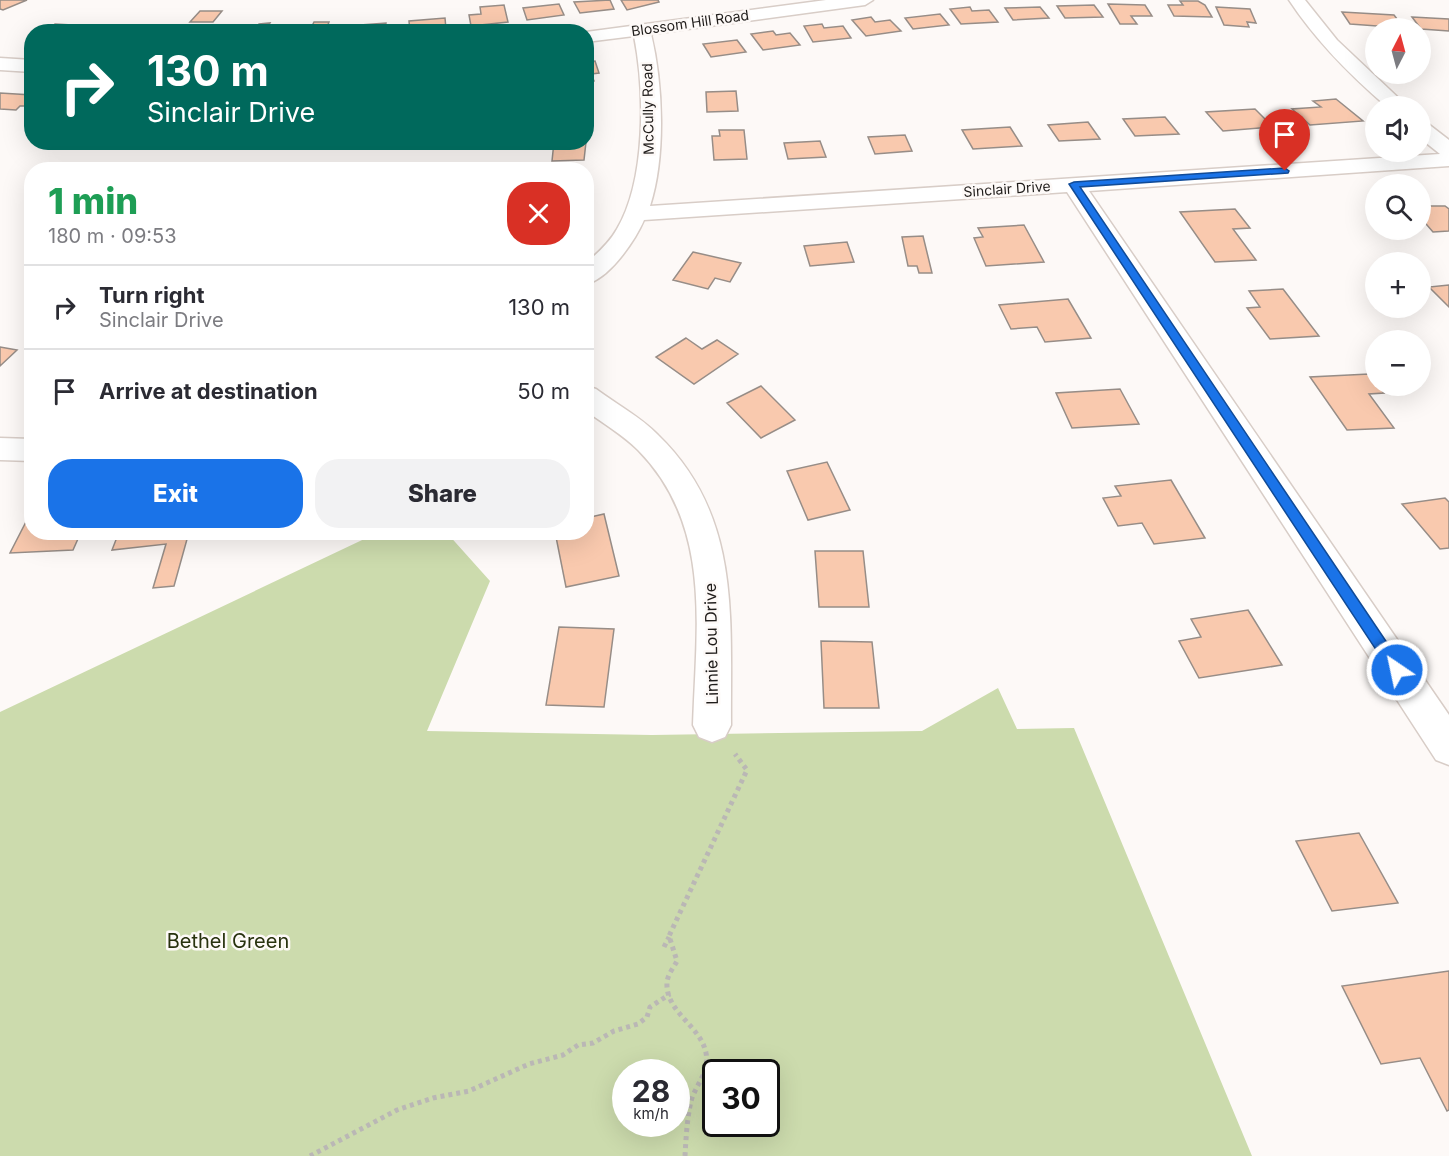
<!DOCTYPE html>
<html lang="en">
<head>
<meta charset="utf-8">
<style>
  body { margin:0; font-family:Inter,sans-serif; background:#f2f2f3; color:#2b2b33; height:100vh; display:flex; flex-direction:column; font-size:22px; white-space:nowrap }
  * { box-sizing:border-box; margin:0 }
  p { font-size:20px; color:#7c7c81 }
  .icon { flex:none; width:33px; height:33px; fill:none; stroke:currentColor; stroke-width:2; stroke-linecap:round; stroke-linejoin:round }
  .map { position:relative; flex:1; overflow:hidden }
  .sheet { position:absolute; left:24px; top:162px; width:570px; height:378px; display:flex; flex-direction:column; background:#fff; border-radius:24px; box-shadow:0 6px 24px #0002 }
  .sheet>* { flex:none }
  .top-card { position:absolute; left:24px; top:24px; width:570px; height:126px; border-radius:24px; box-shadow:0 6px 24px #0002; background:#00695c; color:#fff; overflow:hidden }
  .needle { width:39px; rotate:6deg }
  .fabs { position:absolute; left:1365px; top:18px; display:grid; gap:12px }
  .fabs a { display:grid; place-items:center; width:66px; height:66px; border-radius:50%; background:#fff; box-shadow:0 6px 24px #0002; font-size:30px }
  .speed { position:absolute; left:612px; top:1059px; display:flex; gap:12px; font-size:30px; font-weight:700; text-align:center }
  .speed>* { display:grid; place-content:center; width:78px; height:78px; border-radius:50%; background:#fff; box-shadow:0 6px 24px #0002; line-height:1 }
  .speed small { font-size:15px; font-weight:400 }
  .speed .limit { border:3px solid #111; border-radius:9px; background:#fff; color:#111 }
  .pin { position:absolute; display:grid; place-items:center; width:51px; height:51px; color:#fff; margin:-62px -26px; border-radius:50% 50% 50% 0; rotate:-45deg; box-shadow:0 0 6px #0007 }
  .pin .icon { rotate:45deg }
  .me { position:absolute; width:66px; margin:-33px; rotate:326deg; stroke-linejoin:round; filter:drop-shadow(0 0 4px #0008) }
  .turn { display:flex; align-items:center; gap:21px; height:126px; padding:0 24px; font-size:27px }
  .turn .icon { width:78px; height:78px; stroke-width:2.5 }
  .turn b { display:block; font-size:42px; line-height:51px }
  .round { display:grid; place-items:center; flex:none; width:63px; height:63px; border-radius:24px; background:#f2f2f3 }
  .summary { display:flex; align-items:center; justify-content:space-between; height:102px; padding:0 24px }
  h1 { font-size:36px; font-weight:800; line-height:45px; color:#1e9e55 }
  .button { display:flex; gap:12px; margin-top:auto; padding:12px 24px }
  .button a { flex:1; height:69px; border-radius:24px; background:#1a73e8; color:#fff; font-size:24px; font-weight:800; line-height:69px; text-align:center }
  .button a+a { background:#f2f2f3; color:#2b2b33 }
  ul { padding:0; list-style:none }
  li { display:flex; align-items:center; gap:18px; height:84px; padding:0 24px; border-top:2px solid #e1e1e2 }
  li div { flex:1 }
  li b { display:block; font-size:22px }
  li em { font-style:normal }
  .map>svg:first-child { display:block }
  .green { fill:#ccdbad; fill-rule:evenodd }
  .building { fill:#f9c9ae; stroke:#978d87; stroke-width:1.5 }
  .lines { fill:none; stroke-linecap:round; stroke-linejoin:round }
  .minor-casing { stroke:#d8cdc7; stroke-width:3 }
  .path { stroke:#bab7b5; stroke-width:5; stroke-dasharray:4 4; stroke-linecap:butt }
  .minor { fill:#fff; fill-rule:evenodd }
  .route { fill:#1a73e8; stroke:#114b97; stroke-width:1.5 }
  .labels { text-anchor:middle; stroke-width:5; stroke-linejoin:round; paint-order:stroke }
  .far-street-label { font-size:14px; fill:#1f1c1a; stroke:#fdf9f7 }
  .street-label { font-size:16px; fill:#1f1c1a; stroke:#fdf9f7 }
  .near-park-label { font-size:20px; fill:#28320e; stroke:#fdf9f7 }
</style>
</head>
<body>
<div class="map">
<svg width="1449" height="1156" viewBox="0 0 1449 1156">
  <rect width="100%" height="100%" fill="#fdf9f7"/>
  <!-- green -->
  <path class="green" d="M379,532l68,1 43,48 -63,150 225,4 270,-4 76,-43 19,41 57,-1 178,428h-1252v-444zM626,1072h50v52h-50zM716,1072h50v52h-50z"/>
  <!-- building -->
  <path class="building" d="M0,0h27l-24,10 -3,-1z
    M610,0l4,9 -34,4 -6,-11z
    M621,0h37l1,2 -32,8z
    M1180,1h18l7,4 7,12 -38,-1 -6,-11h15z
    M559,4l5,11 -37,5 -4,-12z
    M1108,4l37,1 7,11h-21l6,8h-17z
    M504,5l4,17 -37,4 -2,-11 12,-1 -1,-7z
    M1094,5l9,12 -38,1 -8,-12z
    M970,7l2,4 17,-1 9,12 -37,2 -11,-15z
    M1040,7l9,11 -36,2 -8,-12z
    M1216,7l34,2 6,14 -9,-1 2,5 -25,-2z
    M200,11h22l-9,11h-23z
    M1342,12l52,3 10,13 -54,-4z
    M940,14l9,11 -36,4 -8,-11z
    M871,17l4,5 15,-2 11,11 -35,5 -14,-16z
    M1412,17l37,2v12l-28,-2z
    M445,18l1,11 -36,3 -1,-11z
    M314,22h15l-4,10h-37l1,-4h22z
    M270,23l-5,9h-38l27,-2 5,-6z
    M386,23l-1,9h-38v-6z
    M55,24l33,2 -7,6h-36z
    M822,24l2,4 19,-2 8,12 -38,4 -9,-16z
    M773,31l3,4 14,-2 10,12 -37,5 -12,-16z
    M737,40l9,12 -35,5 -8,-13z
    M595,61l4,12 -8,1 3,7 -8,1v-20z
    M736,91l2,20 -31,1 -1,-20z
    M0,93l32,2v11h-12l-4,4 -16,-1z
    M1336,99l27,22 -53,4 -18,-16 29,-2 -8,-6z
    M1255,109l18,18 -50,4 -17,-19z
    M1165,117l14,17 -44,2 -12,-17z
    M1088,122l12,17 -41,2 -11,-16z
    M1010,127l12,19 -49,3 -11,-19z
    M719,130h25l3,29 -33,1 -2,-24h8z
    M905,135l7,16 -37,3 -7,-17z
    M820,141l6,16 -38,2 -4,-16z
    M554,142h32l-2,18 -32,1z
    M1420,206h25l4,3v22l-16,1 -13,-15z
    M1235,209l15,19 -17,1 23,31 -41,2 -35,-50z
    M1024,225l20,37 -58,4 -12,-28 9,-1 -5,-9z
    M923,236l9,37h-13l-2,-7h-9l-6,-29z
    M847,242l7,20 -44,4 -6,-20z
    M693,252l48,11 -11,19 -15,-4 -7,11 -35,-9z
    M1449,285v22l-20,-20z
    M1283,289l36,47 -49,3 -23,-31 13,-1 -11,-16z
    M1068,299l23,39 -46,4 -8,-15 -26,2 -12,-24z
    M686,338l16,11 15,-9 21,14 -44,30 -38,-27z
    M0,347l17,3 -17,16z
    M1369,374l15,19 -15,1 25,34 -47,2 -37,-53z
    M761,386l34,34 -34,18 -34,-35z
    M1120,389l19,35 -67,4 -16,-35z
    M827,462l23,48 -42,10 -21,-49z
    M1171,480l34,58 -51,6 -12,-21 -24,3 -15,-28 18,-2 -6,-10z
    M1445,498l4,4v46l-9,1 -38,-45z
    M30,514l2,18h49l-8,18 -63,3z
    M604,514l15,62 -53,11 -11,-55h31v-14z
    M119,532h70l-15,54 -21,2 13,-44 -54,6z
    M815,551h48l6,56h-50z
    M1248,610l34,55 -83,13 -20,-37 22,-4 -10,-18z
    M559,627l55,2 -10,78 -58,-2z
    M821,641l51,1 7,66h-55z
    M1359,833l39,70 -66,8 -36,-70z
    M1449,971v139l-2,1 -27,-53 -39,6 -39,-78z"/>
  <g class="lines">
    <!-- minor casing -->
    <g class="minor-casing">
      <path id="minor" d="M826,0h47l-8,5 -214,29c12,49 15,123 -1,172l790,-52 -20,-16v-17l7,2 22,17v26l-360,25 360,524v50l-13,-5 -369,-568 -423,28c-9,21 -35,59 -58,64v-21c12,-10 23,-20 31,-34 29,-49 28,-138 17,-193l-48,6v-10z
        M1289,0h16l32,40 70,66h-21c-37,-32 -70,-65 -97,-106z
        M0,58l32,2v12l-32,-2z
        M586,386l10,3c20,15 45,28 62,46 84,81 72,184 73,290l-6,12 -13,5 -13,-5 -6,-12c3,-97 20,-199 -55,-275 -15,-15 -35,-27 -52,-39z
        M0,438l32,1v22l-32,-1z"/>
    </g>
    <!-- path -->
    <path class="path" d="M664,947l5,-10
      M310,1156l87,-46 36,-12 36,-7 60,-27 34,-9 15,-10 15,-2 21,-12 24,-7 9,-7 3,-10 20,-13
      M685,1156c1,-18 2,-37 6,-55 5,-17 19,-29 15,-48 -5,-27 -41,-41 -39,-71 1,-8 7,-15 10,-21l-8,-25 78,-166 -12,-16"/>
    <!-- minor -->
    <use href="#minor" class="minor"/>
  </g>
  <!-- route -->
  <path class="route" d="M1285,168l4,3 -1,2 -208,14 322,478 3,5 -3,4 -5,2 -5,-2 -323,-490 5,-2z"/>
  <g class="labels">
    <!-- far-street labels -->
    <g class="far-street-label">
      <text transform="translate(690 23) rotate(-8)" y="5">Blossom Hill Road</text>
      <text transform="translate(648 109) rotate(-91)" y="5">McCully Road</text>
      <text transform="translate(1007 189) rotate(-4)" y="5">Sinclair Drive</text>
    </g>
    <!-- street labels -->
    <g class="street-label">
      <text transform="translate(711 644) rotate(-91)" y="6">Linnie Lou Drive</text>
    </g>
    <!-- near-park labels -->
    <g class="near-park-label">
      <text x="228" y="948">Bethel Green</text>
    </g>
  </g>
</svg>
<div class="fabs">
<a><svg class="needle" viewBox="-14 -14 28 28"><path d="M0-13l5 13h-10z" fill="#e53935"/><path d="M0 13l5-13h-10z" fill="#7c7c81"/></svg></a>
<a><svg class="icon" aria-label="sound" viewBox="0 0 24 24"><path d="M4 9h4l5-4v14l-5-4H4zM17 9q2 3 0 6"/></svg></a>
<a><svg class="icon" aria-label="search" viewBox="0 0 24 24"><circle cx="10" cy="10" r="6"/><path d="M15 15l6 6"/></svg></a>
<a>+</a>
<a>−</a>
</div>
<div class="speed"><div>28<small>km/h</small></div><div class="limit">30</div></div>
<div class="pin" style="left:1285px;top:171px;background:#d93025"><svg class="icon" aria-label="arrive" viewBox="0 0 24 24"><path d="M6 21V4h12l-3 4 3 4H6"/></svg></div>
<svg class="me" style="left:1397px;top:670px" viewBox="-20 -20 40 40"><circle r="17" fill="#1a73e8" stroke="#fff" stroke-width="3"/><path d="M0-11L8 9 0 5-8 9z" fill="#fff"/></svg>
<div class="top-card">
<div class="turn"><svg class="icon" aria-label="right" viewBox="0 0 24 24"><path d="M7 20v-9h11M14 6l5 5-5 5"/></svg><div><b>130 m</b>Sinclair Drive</div></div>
</div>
<section class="sheet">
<div class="summary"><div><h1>1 min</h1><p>180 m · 09:53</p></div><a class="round" style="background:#d93025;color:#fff"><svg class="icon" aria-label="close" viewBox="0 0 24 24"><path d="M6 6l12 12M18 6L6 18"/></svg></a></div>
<ul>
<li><svg class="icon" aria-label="right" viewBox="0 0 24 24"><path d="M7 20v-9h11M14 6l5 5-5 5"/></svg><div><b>Turn right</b><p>Sinclair Drive</p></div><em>130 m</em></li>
<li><svg class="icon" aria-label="arrive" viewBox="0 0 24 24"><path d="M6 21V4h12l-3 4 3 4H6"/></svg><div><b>Arrive at destination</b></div><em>50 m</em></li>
</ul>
<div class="button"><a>Exit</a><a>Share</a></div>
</section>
</div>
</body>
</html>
